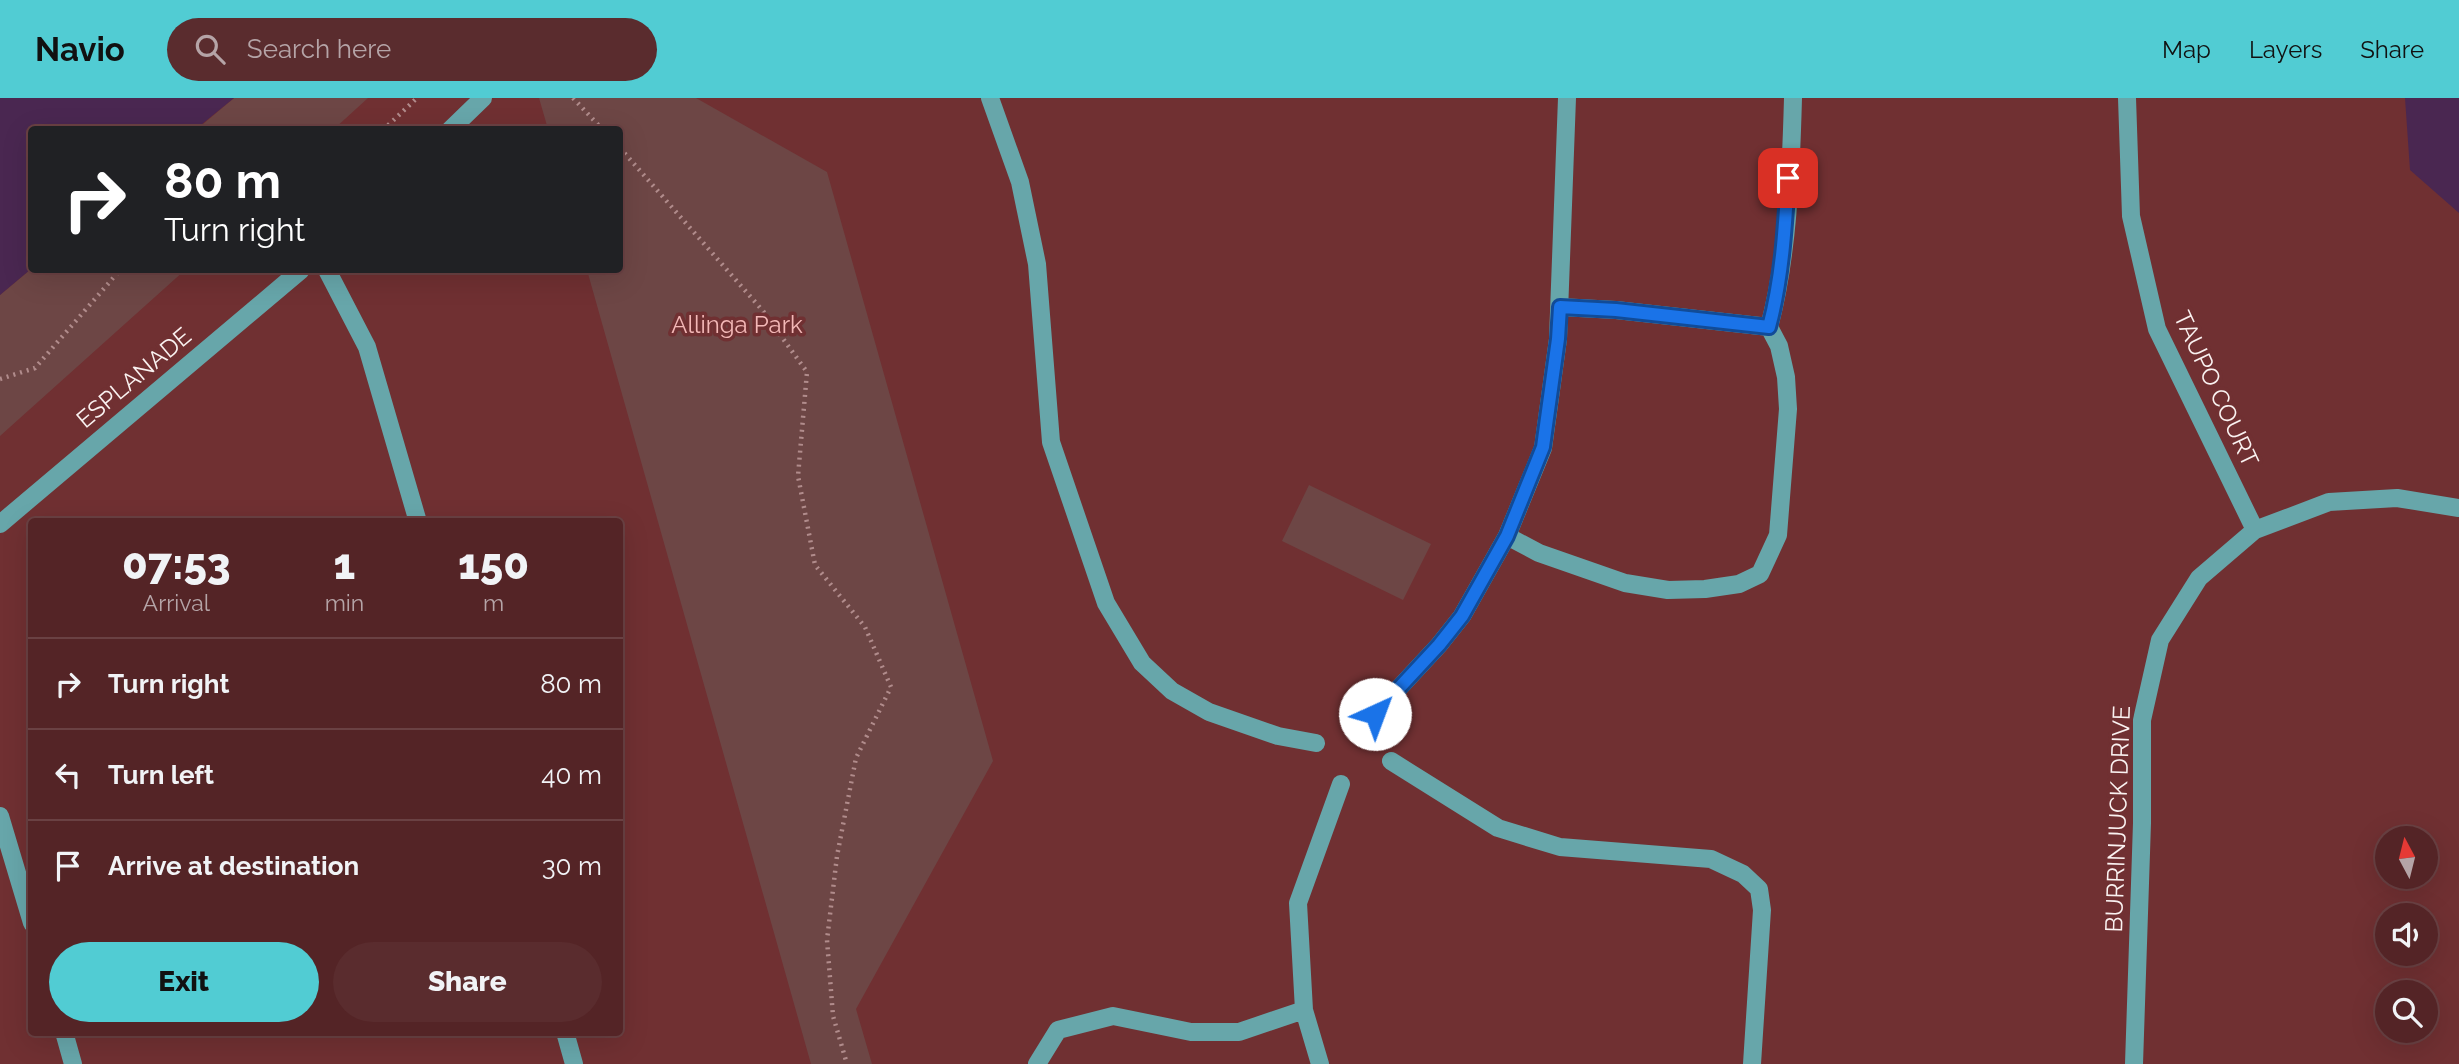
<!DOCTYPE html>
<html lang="en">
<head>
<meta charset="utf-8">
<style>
  body { margin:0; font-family:Raleway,sans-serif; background:#5a2c2e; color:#f1f3f6; height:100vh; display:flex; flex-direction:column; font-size:26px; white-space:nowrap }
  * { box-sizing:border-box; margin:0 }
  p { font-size:23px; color:#b5a4a7 }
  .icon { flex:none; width:38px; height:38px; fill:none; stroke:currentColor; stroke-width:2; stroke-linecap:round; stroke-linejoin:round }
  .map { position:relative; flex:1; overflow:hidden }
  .side { position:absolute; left:28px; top:420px; width:595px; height:518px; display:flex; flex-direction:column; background:#542426; border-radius:7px; box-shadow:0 7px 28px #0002,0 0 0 2px #6a4143 }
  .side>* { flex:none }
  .hud { position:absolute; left:28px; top:28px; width:595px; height:147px; border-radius:7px; box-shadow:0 7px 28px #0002,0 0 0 2px #6a4143; background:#202124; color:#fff; overflow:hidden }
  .needle { width:46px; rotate:353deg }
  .buttons { position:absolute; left:2375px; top:728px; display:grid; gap:14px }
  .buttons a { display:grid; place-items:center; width:63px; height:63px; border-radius:50%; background:#542426; box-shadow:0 7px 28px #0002,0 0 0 2px #6a4143; font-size:35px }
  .pin { position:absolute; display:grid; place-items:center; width:60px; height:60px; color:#fff; margin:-30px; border-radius:14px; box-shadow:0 4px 10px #0006 }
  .me { position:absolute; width:77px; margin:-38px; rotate:43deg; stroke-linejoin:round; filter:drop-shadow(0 0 5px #0008) }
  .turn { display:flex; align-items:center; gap:24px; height:147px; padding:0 21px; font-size:32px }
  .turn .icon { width:91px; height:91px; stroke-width:2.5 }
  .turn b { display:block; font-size:49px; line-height:60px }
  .eta { display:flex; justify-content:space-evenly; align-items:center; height:119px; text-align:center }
  .eta b { font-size:42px; font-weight:800; line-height:49px }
  .cta { display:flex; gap:14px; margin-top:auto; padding:14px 21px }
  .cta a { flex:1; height:80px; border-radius:42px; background:#51ccd3; color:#111; font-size:28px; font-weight:800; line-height:80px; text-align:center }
  .cta a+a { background:#5a2c2e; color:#f1f3f6 }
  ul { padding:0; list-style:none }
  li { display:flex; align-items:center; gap:21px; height:91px; padding:0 21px; border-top:2px solid #6a4143 }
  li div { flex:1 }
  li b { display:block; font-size:26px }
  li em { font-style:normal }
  header { display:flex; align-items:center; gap:42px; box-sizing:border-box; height:98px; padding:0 35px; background:#51ccd3; color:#111 }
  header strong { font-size:33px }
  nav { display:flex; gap:38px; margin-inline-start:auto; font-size:24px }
  .search { width:490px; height:63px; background:#5a2c2e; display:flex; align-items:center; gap:18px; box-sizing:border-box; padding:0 24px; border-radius:38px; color:#b5a4a7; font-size:26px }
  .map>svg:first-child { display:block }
  .green { fill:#6d4645 }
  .water { fill:#4a2751 }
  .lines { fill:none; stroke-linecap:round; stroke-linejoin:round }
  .path { stroke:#b18c8c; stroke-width:4.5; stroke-dasharray:2 5; stroke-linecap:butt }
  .minor { stroke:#67a6aa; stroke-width:18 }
  .route-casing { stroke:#114b97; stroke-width:18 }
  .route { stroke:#1a73e8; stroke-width:12 }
  .labels { text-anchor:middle; stroke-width:7; stroke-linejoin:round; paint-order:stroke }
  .park-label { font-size:24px; fill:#f3b8b7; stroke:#703032 }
  .street-label { font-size:24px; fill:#faf2f1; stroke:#703032 }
</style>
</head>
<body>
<header>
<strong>Navio</strong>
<div class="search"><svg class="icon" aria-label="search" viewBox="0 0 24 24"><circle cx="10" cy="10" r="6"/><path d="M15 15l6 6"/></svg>Search here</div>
<nav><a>Map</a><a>Layers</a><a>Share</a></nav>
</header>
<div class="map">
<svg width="2459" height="966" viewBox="0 0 2459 966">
  <rect width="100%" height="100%" fill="#703032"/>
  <!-- green -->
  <path class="green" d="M234,0h134l-34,31 -138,1z
    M539,0h157l131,74 166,589 -137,248 16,55h-61l-224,-794h33v-140l-72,-1z
    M31,171l154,1 -185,166v-141z
    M1309,387l122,59 -28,56 -121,-59z"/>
  <!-- water -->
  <path class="water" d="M0,0h234l-38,31 -164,1 -1,139 -31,26z
    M2405,0h54v115l-49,-43z"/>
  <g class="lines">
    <!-- path -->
    <path class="path" d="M573,0l30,32
      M383,32l34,-32
      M620,50l143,163 44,61 -9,104 17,89 50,62 26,60 -35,71 -19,98 -10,84 6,76 14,48
      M0,281l35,-11 85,-98"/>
    <!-- minor -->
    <path class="minor" d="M990,0l30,84 17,82 14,178 55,161 36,60 30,28 37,21 69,24 38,7
      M2127,0l4,118 26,113 98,201
      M450,32l33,-32
      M327,172l40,77 51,175
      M1769,229c19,-70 22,-156 24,-229
      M0,426l301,-254
      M1507,438l32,17 86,30 43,7 37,-1 34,-5 21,-10 18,-39 10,-126 -2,-32 -7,-31 -10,-19 -153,-17 -56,-3
      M1375,616l64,-69 23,-29 45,-80 36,-88 15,-109 9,-241
      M1391,663l107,67 62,19 151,12 32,15 16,15 3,21 -10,154
      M0,718l32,107
      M64,934l9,32
      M565,934l9,32
      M1037,966l21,-34 55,-14 78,16h48l65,-22
      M1320,966l-16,-54 -6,-107 43,-119
      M2134,966l8,-241v-103l18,-80 39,-62 56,-48 74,-28 68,-4 62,10"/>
  </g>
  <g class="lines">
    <!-- route casing -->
    <g class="route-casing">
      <path id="route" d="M1375,616l64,-69 23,-29 45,-80 36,-89 15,-108 2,-32 56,3 153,17c13,-48 16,-99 19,-149"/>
    </g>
    <!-- route -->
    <use href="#route" class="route"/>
  </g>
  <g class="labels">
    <!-- park labels -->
    <g class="park-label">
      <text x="737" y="235">Allinga Park</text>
    </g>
    <!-- street labels -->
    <g class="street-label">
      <text transform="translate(134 280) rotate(-40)" y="8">ESPLANADE</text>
      <text transform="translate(2216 291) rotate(65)" y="8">TAUPO COURT</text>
      <text transform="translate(2118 721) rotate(-88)" y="8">BURRINJUCK DRIVE</text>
    </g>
  </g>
</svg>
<div class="buttons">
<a><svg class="needle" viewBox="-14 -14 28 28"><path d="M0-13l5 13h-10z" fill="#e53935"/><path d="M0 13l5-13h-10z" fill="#b5a4a7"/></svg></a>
<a><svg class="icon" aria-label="sound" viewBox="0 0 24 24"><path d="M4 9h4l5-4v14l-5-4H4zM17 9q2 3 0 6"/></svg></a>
<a><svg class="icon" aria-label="search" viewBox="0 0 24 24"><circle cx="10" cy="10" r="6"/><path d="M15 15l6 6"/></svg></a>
</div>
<div class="pin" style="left:1788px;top:80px;background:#d93025"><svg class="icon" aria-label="arrive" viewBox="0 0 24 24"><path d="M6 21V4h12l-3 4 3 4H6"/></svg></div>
<svg class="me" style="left:1375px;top:616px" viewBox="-20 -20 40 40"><circle r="19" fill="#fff"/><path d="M0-13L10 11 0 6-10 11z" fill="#1a73e8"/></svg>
<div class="hud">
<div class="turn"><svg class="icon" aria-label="right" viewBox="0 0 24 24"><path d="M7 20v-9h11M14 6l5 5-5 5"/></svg><div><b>80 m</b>Turn right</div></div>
</div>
<section class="side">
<div class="eta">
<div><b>07:53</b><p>Arrival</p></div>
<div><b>1</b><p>min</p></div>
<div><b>150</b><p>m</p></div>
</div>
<ul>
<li><svg class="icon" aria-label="right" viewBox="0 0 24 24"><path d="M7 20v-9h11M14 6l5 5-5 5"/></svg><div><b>Turn right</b></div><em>80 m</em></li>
<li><svg class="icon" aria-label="left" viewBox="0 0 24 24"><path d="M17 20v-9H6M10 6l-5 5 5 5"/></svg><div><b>Turn left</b></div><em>40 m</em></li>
<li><svg class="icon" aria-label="arrive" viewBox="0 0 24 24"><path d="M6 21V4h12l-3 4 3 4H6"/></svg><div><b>Arrive at destination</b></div><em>30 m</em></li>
</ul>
<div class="cta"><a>Exit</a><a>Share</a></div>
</section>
</div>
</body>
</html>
